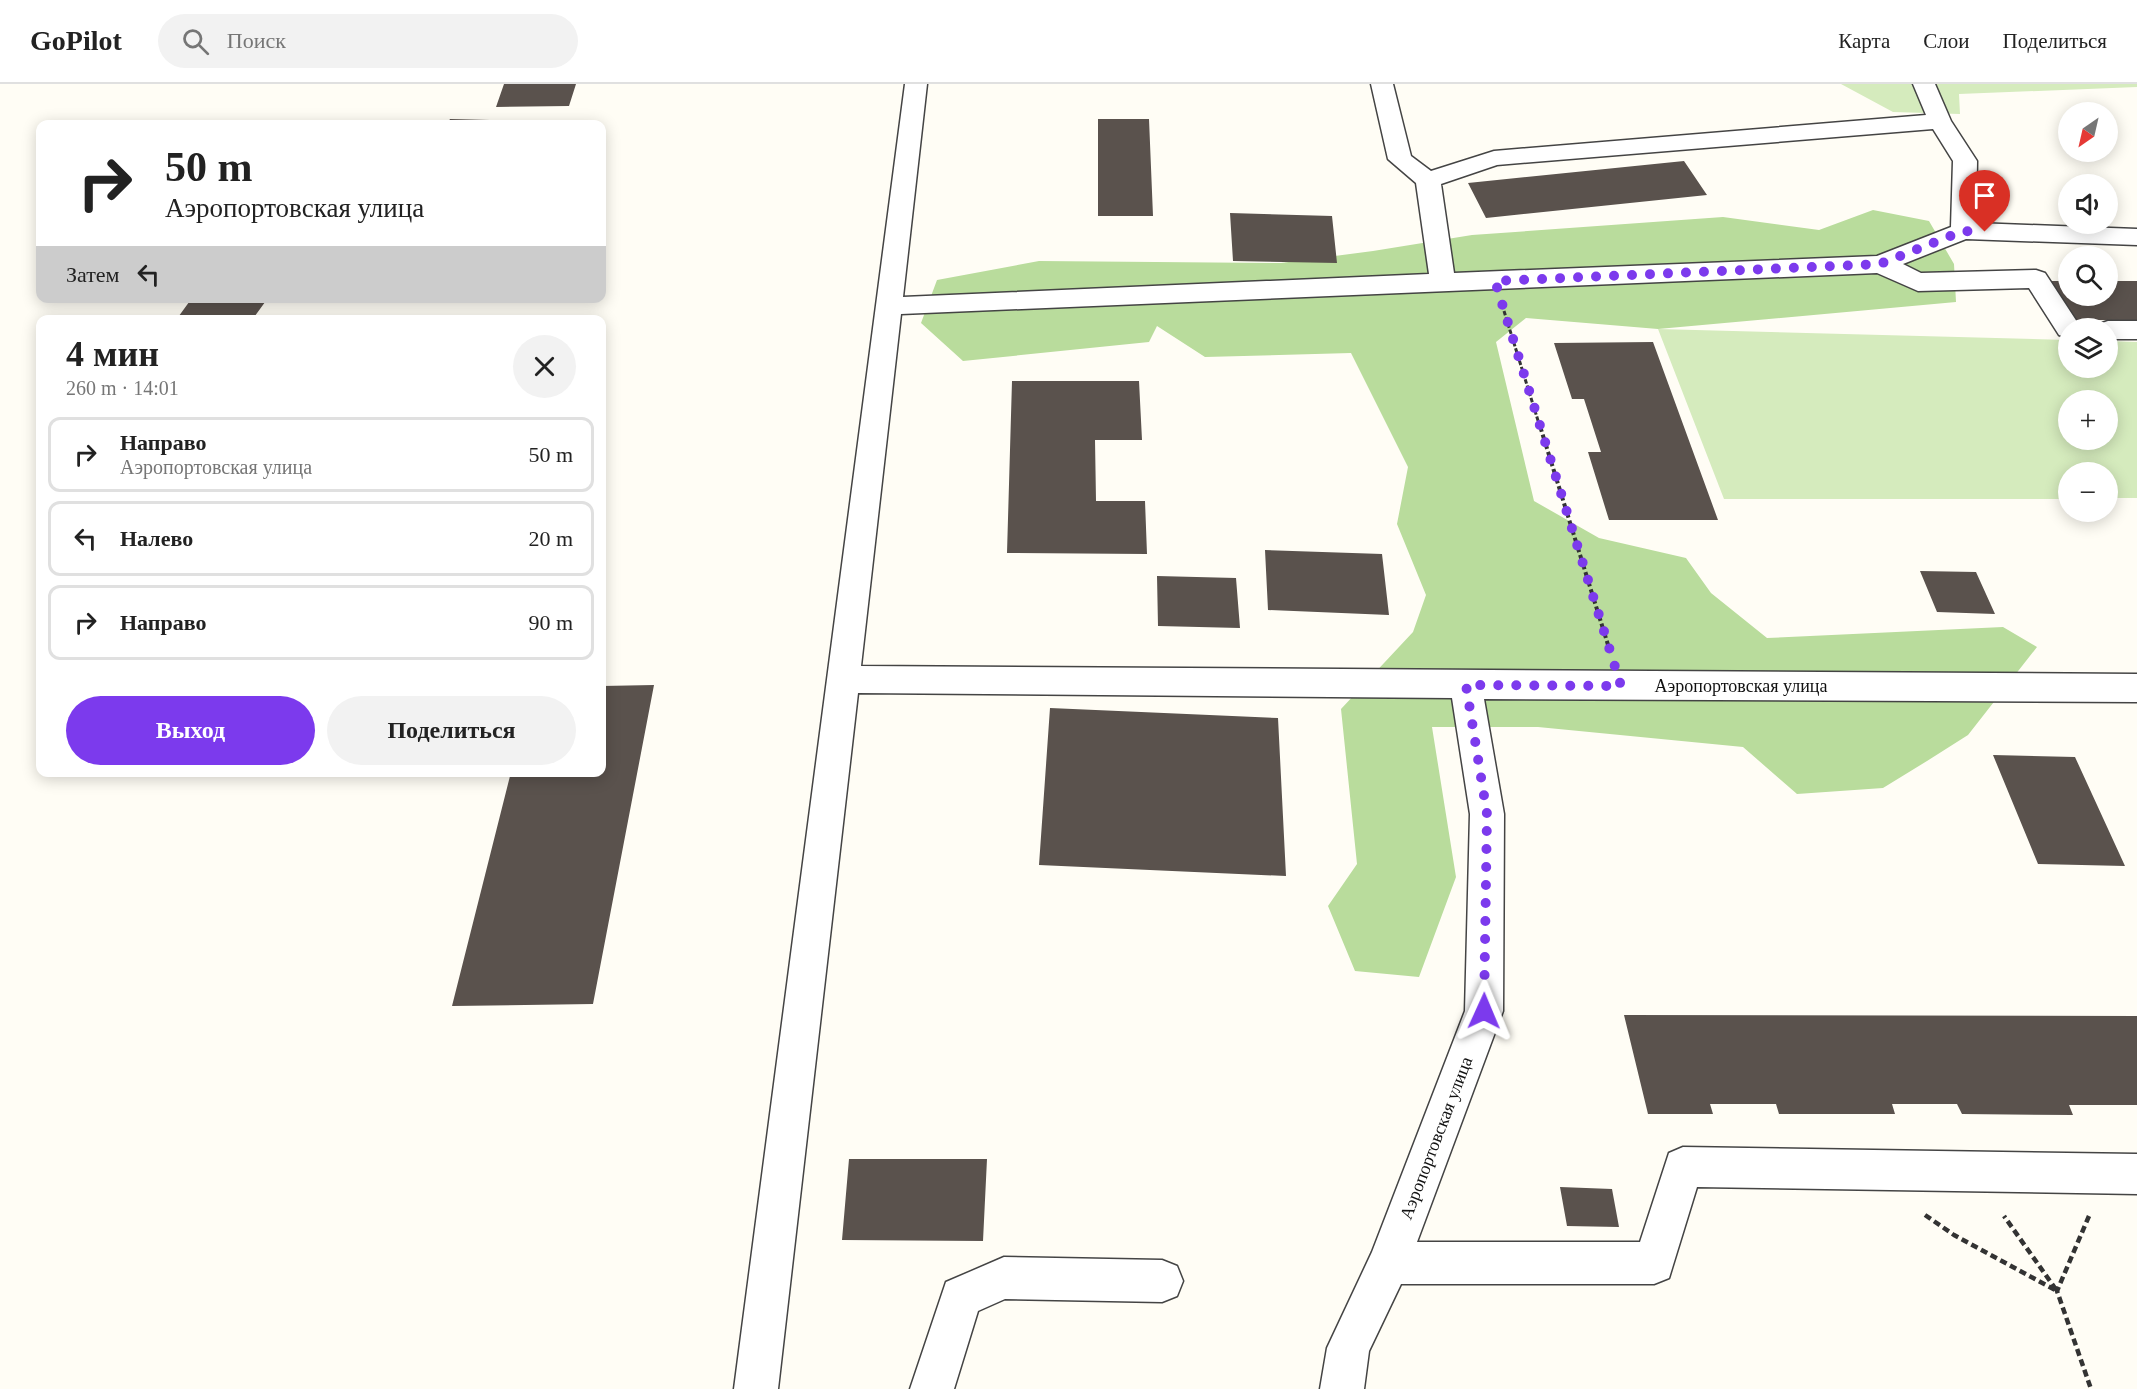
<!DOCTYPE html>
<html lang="ru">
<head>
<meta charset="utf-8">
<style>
  body { margin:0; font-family:"Times New Roman",serif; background:#f2f2f2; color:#222; height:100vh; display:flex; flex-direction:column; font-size:22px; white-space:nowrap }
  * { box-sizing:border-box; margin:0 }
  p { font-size:20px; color:#767676 }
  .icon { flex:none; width:33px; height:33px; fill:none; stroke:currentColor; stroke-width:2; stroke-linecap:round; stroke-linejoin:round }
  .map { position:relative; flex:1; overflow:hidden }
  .details { position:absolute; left:36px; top:231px; width:570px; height:462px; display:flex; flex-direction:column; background:#fff; border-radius:12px; box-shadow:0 3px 15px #0003 }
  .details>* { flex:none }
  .top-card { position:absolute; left:36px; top:36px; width:570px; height:183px; border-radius:12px; box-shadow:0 3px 15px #0003; background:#fff; color:#222; overflow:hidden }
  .needle { width:39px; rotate:214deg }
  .fabs { position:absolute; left:2058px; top:18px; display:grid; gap:12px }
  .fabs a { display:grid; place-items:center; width:60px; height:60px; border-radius:50%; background:#fff; box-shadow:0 3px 15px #0003; font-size:30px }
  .pin { position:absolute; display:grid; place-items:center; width:51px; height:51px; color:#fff; margin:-62px -26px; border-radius:50% 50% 50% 0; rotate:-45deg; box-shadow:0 0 6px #0007 }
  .pin .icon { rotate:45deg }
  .me { position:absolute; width:66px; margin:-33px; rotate:1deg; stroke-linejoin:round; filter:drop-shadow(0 0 4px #0008) }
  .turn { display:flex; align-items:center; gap:21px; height:126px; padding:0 30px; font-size:27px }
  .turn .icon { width:78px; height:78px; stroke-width:2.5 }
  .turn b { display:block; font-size:42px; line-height:51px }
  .then { display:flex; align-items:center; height:57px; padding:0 30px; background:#0003; gap:12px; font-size:22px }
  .round { display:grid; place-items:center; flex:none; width:63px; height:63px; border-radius:32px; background:#f2f2f2 }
  .headline { display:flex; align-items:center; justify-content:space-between; height:102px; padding:0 30px }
  h1 { font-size:36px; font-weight:700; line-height:45px }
  .cta { display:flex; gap:12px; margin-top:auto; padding:12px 30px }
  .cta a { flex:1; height:69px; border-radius:36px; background:#7c3aed; color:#fff; font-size:24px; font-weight:700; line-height:69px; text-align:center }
  .cta a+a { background:#f2f2f2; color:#222 }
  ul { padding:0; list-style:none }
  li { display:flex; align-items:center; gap:18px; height:75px; margin:0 12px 9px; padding:0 18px; border:3px solid #e0e0e0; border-radius:12px }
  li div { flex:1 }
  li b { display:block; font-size:22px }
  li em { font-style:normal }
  header { display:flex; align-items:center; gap:36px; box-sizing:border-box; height:84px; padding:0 30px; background:#fff; border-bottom:2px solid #e0e0e0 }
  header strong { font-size:28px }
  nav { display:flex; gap:33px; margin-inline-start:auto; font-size:21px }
  .search { width:420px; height:54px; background:#f2f2f2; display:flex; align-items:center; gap:15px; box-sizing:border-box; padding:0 21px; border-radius:33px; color:#767676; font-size:22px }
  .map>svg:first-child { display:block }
  .green { fill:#d5ebbd; fill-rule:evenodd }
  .forest { fill:#b9dc9c }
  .building { fill:#5a524d }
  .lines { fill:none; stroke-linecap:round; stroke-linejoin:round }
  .minor-casing { stroke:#444; stroke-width:3 }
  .path-far2 { stroke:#333; stroke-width:3; stroke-dasharray:4.5 2; stroke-linecap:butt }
  .path-far1 { stroke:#333; stroke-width:4; stroke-dasharray:6 3; stroke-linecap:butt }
  .path { stroke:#333; stroke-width:4.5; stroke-dasharray:7 4; stroke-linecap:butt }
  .minor { fill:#fff; fill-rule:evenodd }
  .route { stroke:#7c3aed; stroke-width:10; stroke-dasharray:0 18 }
  .labels { text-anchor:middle; stroke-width:6; stroke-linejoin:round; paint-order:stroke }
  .street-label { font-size:18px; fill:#111; stroke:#fff }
</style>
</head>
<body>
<header>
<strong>GoPilot</strong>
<div class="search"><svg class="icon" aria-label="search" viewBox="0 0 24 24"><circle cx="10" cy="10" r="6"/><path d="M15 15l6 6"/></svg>Поиск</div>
<nav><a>Карта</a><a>Слои</a><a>Поделиться</a></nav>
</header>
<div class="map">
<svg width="2137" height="1305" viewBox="0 0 2137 1305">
  <rect width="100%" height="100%" fill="#fffdf5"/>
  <!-- green -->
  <path class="green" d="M1841,0h296v3l-178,7 1,20 -67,-2z
    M1658,245l410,11v28h40v-27l29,1v156h-29v-26h-40v27h-344zM2068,316h40v40h-40z"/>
  <!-- forest -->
  <path class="forest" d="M1873,126l56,11 25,43 2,38 -298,27 -132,-11 -30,24 38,159 65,37 87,20 25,35 56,45 236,-11 34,20 -69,88 -41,26 -44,27 -86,6 -54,-47 -205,-20h-106l24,150 -37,100 -64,-6 -27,-65 29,-42 -16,-155 72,-77 13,-37 -29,-71 11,-57 -57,-114 -146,4 -48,-31 -8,16 -186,19 -42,-38 16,-43 102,-19 242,2 92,-12 99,-16 251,-18 96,13z"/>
  <!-- building -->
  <path class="building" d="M504,0h72l-7,22 -73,1z
    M450,35l87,2 -1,3h-89z
    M1098,35h51l4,97h-55z
    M1684,77l23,34 -221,23 -18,-35z
    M1230,129l102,3 5,47 -104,-2z
    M2048,197h20v15h40v-15h29v39h-64z
    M192,214h76l-16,22h-76z
    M1653,258l65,178h-109l-21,-68h13l-17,-53h-12l-18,-56z
    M1012,297h127l3,59h-47l1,61h49l2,53 -140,-1z
    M1265,466l117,4 7,61 -121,-5z
    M1920,487l56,1 19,42 -58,-2z
    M1157,492l79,2 4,50 -82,-2z
    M654,601l-61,319 -141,2 59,-234h91v-86z
    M1050,624l228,10 8,158 -247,-11z
    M1993,671l82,2 50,109 -87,-2z
    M1624,931l513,1v89h-68l4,10 -111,-1 -5,-10h-65l3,10h-116l-3,-10h-66l3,10h-65z
    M849,1075h138l-4,82 -141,-1z
    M1560,1103l52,2 7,38 -52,-1z"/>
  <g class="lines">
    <!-- minor casing -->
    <g class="minor-casing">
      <path id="minor" d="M905,0h22l-24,213 526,-23 -13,-91 -28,-24 -17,-75h22l18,72 20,15 63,-20 432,-36 -13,-31h22l16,37 26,40 -1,62 161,6v16l-171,-6 -63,25 18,9 115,-3 9,3 36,55h-13v10l-9,-3 -30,-47 -111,3 -41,-18 -976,41 -40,352 1276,8v28l-653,-3 20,115 -1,197 -86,231h223l29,-89 14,-6 454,7v40l-440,-7 -28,91 -15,6h-253l-32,67 -5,38h-44l7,-41 45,-96 93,-241 5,-197 -18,-116 -594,-5 -80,696h-44zM1933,45l20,32 -2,66 -74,29 -423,17 -13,-89 56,-19z
        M2108,237h29v18h-29v-11h-12l3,-4z
        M1004,1173l158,3 15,6 6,15 -6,15 -15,6 -157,-3 -27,12 -24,78h-44l36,-107z"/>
    </g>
    <!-- path-far2 -->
    <path class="path-far2" d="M1504,227l36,116"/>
    <!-- path-far1 -->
    <path class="path-far1" d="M1540,342l69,222"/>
    <!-- path -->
    <path class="path" d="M1925,1131l29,20 103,56 -53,-75
      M2089,1132l-32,75 34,98"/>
    <!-- minor -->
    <use href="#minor" class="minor"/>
  </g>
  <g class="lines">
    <!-- route -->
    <path class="route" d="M1484,927l3,-197 -21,-129 155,1 -126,-405 385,-17 83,-33 22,1"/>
  </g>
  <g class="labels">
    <!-- street labels -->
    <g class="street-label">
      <text x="1741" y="608">Аэропортовская улица</text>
      <text transform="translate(1436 1054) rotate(-69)" y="6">Аэропортовская улица</text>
    </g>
  </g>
</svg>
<div class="fabs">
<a><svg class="needle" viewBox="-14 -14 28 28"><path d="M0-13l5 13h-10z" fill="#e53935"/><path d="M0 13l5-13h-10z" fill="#767676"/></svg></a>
<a><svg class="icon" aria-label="sound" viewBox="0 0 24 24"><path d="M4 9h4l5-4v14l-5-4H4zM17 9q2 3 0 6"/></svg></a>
<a><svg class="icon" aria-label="search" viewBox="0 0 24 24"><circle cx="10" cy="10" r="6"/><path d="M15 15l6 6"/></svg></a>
<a><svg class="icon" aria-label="layers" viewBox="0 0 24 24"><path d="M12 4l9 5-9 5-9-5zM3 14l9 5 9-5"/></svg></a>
<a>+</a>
<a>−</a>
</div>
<div class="pin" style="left:1985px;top:148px;background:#d93025"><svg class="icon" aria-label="arrive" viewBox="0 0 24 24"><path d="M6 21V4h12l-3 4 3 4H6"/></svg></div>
<svg class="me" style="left:1484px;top:927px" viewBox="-20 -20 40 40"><path d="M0-17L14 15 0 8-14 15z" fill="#7c3aed" stroke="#fff" stroke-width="4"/></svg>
<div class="top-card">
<div class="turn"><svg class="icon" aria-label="right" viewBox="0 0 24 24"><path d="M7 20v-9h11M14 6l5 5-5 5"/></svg><div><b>50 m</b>Аэропортовская улица</div></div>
<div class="then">Затем<svg class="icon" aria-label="left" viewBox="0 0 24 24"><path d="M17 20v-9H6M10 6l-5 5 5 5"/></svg></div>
</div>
<section class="details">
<div class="headline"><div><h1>4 мин</h1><p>260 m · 14:01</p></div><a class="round"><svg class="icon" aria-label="close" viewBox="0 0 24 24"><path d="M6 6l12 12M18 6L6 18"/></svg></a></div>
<ul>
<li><svg class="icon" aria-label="right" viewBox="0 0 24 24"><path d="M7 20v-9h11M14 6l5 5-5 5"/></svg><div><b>Направо</b><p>Аэропортовская улица</p></div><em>50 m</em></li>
<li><svg class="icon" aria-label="left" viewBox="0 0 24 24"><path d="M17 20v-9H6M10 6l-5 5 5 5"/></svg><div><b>Налево</b></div><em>20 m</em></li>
<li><svg class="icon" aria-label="right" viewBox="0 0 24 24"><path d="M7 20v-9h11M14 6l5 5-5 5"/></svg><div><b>Направо</b></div><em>90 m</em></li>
</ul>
<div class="cta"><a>Выход</a><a>Поделиться</a></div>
</section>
</div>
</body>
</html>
